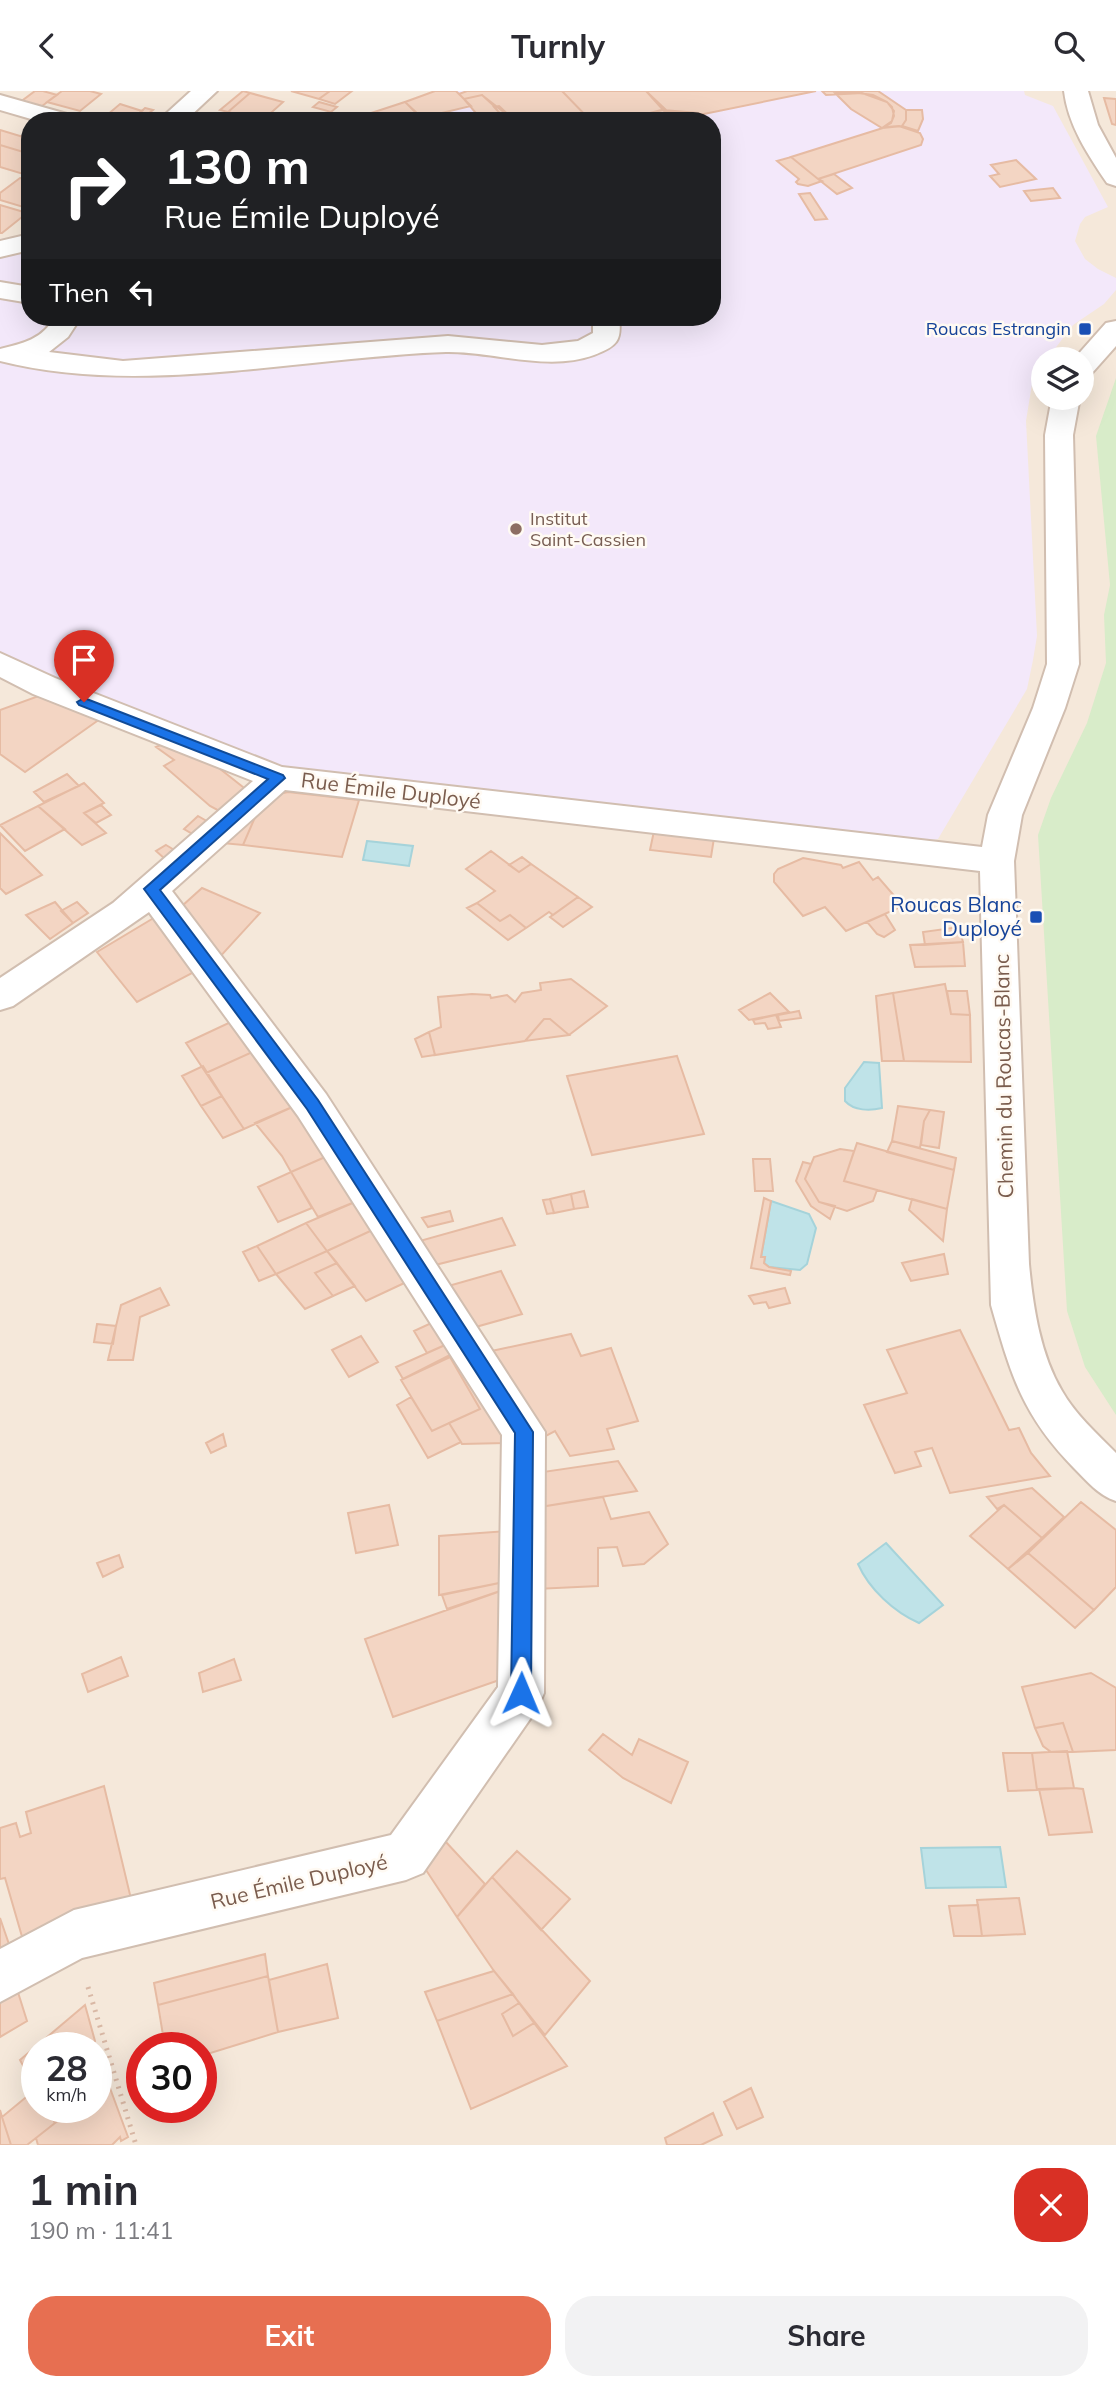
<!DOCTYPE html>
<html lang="en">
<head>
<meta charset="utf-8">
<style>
  body { margin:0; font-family:Mulish,sans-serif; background:#f2f2f3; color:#2b2b33; height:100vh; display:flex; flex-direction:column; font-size:26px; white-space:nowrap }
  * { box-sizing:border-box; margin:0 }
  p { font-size:23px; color:#7c7c81 }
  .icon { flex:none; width:38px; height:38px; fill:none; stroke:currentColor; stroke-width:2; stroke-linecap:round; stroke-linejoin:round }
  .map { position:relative; height:2054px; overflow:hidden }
  .details { display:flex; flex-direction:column; background:#fff; flex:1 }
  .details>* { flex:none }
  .hud { position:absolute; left:21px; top:21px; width:700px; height:214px; border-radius:28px; box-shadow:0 7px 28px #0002; background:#202124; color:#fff; overflow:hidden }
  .tools { position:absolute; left:1031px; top:256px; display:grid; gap:14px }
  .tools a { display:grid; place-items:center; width:63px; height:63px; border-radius:50%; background:#fff; box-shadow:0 7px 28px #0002; font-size:35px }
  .speed { position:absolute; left:21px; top:1941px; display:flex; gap:14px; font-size:35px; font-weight:700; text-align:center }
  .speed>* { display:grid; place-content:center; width:91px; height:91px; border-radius:50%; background:#fff; box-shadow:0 7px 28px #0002; line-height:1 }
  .speed small { font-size:18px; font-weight:400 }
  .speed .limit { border:10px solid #d22; background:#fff; color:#111 }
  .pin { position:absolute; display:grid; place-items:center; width:60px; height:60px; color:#fff; margin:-72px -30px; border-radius:50% 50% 50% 0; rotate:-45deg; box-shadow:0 0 7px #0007 }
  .pin .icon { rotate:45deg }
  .me { position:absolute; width:77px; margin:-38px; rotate:1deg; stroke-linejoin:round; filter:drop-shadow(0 0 5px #0008) }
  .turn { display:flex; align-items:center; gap:24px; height:147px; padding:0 28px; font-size:32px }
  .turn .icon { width:91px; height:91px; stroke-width:2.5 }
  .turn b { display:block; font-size:49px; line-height:60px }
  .then { display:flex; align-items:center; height:66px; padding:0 28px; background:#0003; gap:14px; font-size:26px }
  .round { display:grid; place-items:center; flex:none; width:74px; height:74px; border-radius:28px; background:#f2f2f3 }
  .summary { display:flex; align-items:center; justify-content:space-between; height:119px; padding:0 28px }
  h1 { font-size:42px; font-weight:700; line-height:52px }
  .button { display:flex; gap:14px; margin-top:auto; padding:14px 28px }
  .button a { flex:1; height:80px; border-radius:28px; background:#e76f51; color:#fff; font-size:28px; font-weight:700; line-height:80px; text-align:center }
  .button a+a { background:#f2f2f3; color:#2b2b33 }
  header { display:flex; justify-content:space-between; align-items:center; height:91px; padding:0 28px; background:#fff; font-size:32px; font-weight:700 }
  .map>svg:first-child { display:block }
  .residential { fill:#f5e8da; fill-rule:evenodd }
  .education { fill:#f3e8fa }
  .green { fill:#d8ecc9 }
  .water { fill:#bfe3e8; stroke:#a5d3da; stroke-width:2 }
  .building { fill:#f3d5c3; stroke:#e6bba3; stroke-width:2 }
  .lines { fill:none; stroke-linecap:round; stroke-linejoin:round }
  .minor-casing { stroke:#d1beb0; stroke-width:4 }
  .path { stroke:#d9b8a5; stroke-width:5; stroke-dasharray:2 6; stroke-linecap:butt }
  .minor { fill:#fff; fill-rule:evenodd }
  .route { fill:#1a73e8; stroke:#114b97; stroke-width:2 }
  .transit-dot { fill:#1a4fb4; stroke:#fffaf3; stroke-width:2.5 }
  .education-dot { fill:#8d6e63; stroke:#fffaf3; stroke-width:2.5 }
  .labels { text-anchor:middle; stroke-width:5; stroke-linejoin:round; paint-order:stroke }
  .far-transit-label { font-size:18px; fill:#164399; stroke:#fffaf3; text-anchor:end }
  .far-education-label { font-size:18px; fill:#785e54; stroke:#fffaf3; text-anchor:start }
  .street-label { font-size:21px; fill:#7a5c4d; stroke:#fffaf3 }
  .transit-label { font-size:21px; fill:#164399; stroke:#fffaf3; text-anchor:end }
</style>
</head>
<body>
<header><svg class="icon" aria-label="back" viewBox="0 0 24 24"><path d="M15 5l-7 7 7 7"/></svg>Turnly<svg class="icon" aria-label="search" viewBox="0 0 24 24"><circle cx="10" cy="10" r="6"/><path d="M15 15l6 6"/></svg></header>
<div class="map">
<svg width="1116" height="2054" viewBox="0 0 1116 2054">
  <rect width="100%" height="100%" fill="#fdf6ec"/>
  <!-- residential -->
  <path class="residential" d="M0,0h1116v2054h-1116zM30,30h682v196h-682zM1043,268h39v38h-39zM37,1956h59v60h-59zM142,1956h59v60h-59z"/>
  <!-- education -->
  <path class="education" d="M435,0h589l1,4 28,11 55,101 -23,10 -5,7 -5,17 10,18 13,10 18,9v12l-12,14 -31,21 -26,34h-4v6l-10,13 -7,43 11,215 -4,24 -6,29 -89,150 -13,2 -625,-69 -218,-76 -82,-44v-413l30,-5v83h682v-196h-354l9,-6z"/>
  <!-- green -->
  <path class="green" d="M1116,287v1037l-31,-48 -18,-56 -29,-476 13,-37 36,-75 19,-60 -2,-48 6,-30 -14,-149z"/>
  <!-- water -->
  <path class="water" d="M367,750l46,5 -4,20 -46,-6z
    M864,971l15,1 3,45c-12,3 -28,3 -37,-7v-13z
    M771,1110l38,13 7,14 -9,36 -7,6 -31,-3 -5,-4 1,-6h-4z
    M886,1452l57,62 -24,18c-25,-11 -50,-34 -61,-59z
    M1000,1756l6,40 -80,1 -5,-40z"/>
  <!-- building -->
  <path class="building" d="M35,0h8l14,4 -19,14 -19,-6z
    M62,0h28l11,3 -21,17 -33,-9z
    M243,0l7,2 -22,19 -8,-2z
    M291,0h39l-11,8z
    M330,0h22l-17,13 -16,-5z
    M435,0h21l15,15 -50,12 -16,-16z
    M467,0h95l29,30h-76l-33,-26 -18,4 -5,-5z
    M562,0h84l19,18 -23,6 2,3 -6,3h-47z
    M646,0h170l-117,24 -34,-3z
    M822,0h56l28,19v10l-4,6 -20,2 9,-5 3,-7 -2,-9 -5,-5 -25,-9 -36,2z
    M851,1l22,3 14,7 7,9 -2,10 -10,7 -31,-19 -16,-16z
    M250,2l33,9 -21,19 -34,-9z
    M482,4l12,11 6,8 -20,4 -16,-19z
    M1104,7l12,1v26l-4,-1z
    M319,11l18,5 -6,5 -18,-5z
    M405,11l13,12 -24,7h-24l-5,-6z
    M120,13l22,7 -12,10h-30z
    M499,15l16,15h-8l-13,-14z
    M145,17l8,2 -14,11h-9z
    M663,19l35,3 5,3 -11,5h-54l6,-3 -2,-3z
    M906,19h16l1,9 -5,12 -16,-5 4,-6z
    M318,22l26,7h-35z
    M899,35l21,7 3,6 -2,6 -103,34 -27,-22 95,-30z
    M0,39l30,9v15l-30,-9z
    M0,54l30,9v22l-30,-9z
    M791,66l27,22 4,2 -14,5 -10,-2 -2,-2 3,-3 -22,-18z
    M1016,69l20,19 -36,8 -10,-11 9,-2 -8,-9z
    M834,83l18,14 -15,6 -19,-15z
    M20,87l10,3v28l-30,-9v-7z
    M1053,97l7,10 -29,3 -7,-10z
    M810,102l17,26 -12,1 -16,-26z
    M0,114l27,8 -25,20h-2z
    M44,603l56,25 -75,53 -25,-18v-44z
    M165,652l45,18 38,30 -25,22 -13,-7 -46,-40 10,-6 -18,-13z
    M67,683l12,12 -35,16 -10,-10z
    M84,692l20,20 -20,10 22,20 -24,12 -44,-39z
    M288,701l71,8 -17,57 -99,-12 13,-30 23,-21z
    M101,714l10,10 -15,8 -12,-10z
    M38,715l27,23 -40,22 -25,-26z
    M256,724l-13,30 -21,-2z
    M198,725l12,7 -14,13 -12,-7z
    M654,740l60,7 -3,19 -61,-7z
    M0,742l42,42 -36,19 -6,-6z
    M166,754l10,6 -11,8 -9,-8z
    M491,760l28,21 12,-8 47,33 -25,18 -4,-3 -23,16 -16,-13 -10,6 -23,-18 18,-12 -29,-22z
    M522,766l9,7 -12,8 -10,-7z
    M803,767l38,7 2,3 16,-6 14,18 5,-3 25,29 -57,25 -21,-24 -22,9 -29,-34v-8l4,-5z
    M202,797l58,25 -42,46 -36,-53z
    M578,806l14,10 -29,20 -13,-10z
    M55,811l18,21 -23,16 -24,-24z
    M77,811l11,11 -15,10 -12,-12z
    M477,812l23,18 10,-6 16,13 -18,12 -41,-32z
    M885,823l10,16 -11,7 -7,-3 -10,-12z
    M157,825l41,54 -61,32 -40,-50z
    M959,836l4,15 -38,3 -2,-13z
    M963,851l2,24 -50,1 -5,-22z
    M571,888l36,27 -38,29 -19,-16h-6l-19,22 -90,14 -6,-23 12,-5 -3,-30 34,-3 18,1 1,3 16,-3 8,7 7,-9 19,-3 -1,-7z
    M945,893l6,30 19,1 1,47 -67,-1 -11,-68z
    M947,900h20l3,24 -19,-1z
    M770,902l19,19 -40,8 -10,-10z
    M893,902l11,68h-22l-6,-65z
    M799,920l2,7 -22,3 -1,-6z
    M776,924l5,12 -13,2 -3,-6 -10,1 -2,-4z
    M544,928h6l19,16 -44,6z
    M235,929l22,30 -51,23 -20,-30z
    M429,941l6,23 -13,2 -7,-18z
    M257,959l42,54 -55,25 -38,-56z
    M677,965l27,78 -112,21 -25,-79z
    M203,975l19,30 -21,10 -19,-30z
    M222,1005l22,33 -21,9 -22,-32z
    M299,1013l33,50 -41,18 -9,-16 -27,-33z
    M898,1015l32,4 -6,11 -4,27 -28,-7z
    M930,1019l14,2 -5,36 -18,-3 3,-24z
    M892,1050l64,17 -2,12 -67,-18z
    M857,1052l97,27 -7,39 -103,-28z
    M840,1058l14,2 -10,30 33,9 -4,11 -26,10 -28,-9 -14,-23 9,-22z
    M332,1063l30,45 -44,18 -27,-45z
    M753,1068h17l3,32h-18z
    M803,1071l8,2 -6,15 14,23 16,4 -5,13 -19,-13 -15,-25z
    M291,1081l21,36 -34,14 -20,-35z
    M584,1100l4,16 -14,2 -3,-15z
    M571,1103l3,15 -20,4 -4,-14z
    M764,1107l7,3 -10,56h4l-1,6 5,4 22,4 -1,4 -39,-7z
    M362,1108l17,28 -52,24 -21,-28z
    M550,1108l4,14 -7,1 -4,-14z
    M912,1108l35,10 -4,32 -34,-31z
    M450,1120l3,10 -25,6 -6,-9z
    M502,1127l13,27 -84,21 -15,-24z
    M306,1132l21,28 -51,23 -19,-28z
    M379,1136l36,51 -49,23 -39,-50z
    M257,1155l19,28 -17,7 -16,-29z
    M327,1160l10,12 -22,10 18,23 -28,13 -29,-35z
    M944,1163l4,20 -37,7 -9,-18z
    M337,1172l18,23 -22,10 -18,-23z
    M501,1180l21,43 -50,14 -30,-44 10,1z
    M160,1197l9,17 -29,12 -7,43h-25l13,-55z
    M785,1197l5,15 -21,5 -3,-6 -12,2 -5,-8z
    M440,1228l14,22 -27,12 -13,-22z
    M97,1233l19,2 -3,18 -19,-2z
    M960,1239l49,100 10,-2 12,25 19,23 -100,17 -18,-45 -17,4 6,14 -26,7 -31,-68 43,-12 -20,-43z
    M571,1243l10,22 30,-8 27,73 -31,8 7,20 -44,7 -15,-25 -13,7 -55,-86z
    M361,1245l17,26 -29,15 -17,-27z
    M454,1250l6,9 -57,29 -7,-12z
    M460,1259l45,81v12l-43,1 -13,-21 31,-14 -30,-52z
    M450,1266l30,52 -48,22 -31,-51z
    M411,1306l21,34 17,-8 12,19 -33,16 -31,-53z
    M223,1343l3,12 -15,7 -5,-10z
    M618,1370l19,30 -103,17 2,-35z
    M1032,1397l32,29 -22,21 -38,-33 -7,4 -10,-12z
    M603,1406l8,22 38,-7 19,32 -24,20 -21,2 -6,-19 -19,1v38l-62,3 -2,-81z
    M1081,1411l35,28v57l-22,23 -66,-57z
    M389,1414l9,40 -42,8 -8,-40z
    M1004,1414l38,33 -34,31 -38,-33z
    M507,1440l2,50 -70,14v-59z
    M1028,1462l66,57 -19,18 -67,-59z
    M119,1464l4,12 -20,10 -6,-14z
    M509,1490v7l-62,21 -5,-14z
    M509,1497l-1,89 -115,40 -28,-78z
    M121,1566l7,19 -40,16 -6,-18z
    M234,1568l7,21 -38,12 -4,-19z
    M1091,1582l25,15v62l-43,2 -10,-29 -28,5 -13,-41z
    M1063,1632l10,29h-22l-8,-6 -8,-18z
    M603,1643l29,21 7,-16 49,23 -17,41 -48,-25 -34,-28z
    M1067,1660l7,37 -37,2 -5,-37z
    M1003,1662h29l5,37 -29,1z
    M104,1695l28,117 -109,37 -18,-62 -5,1v-51l16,-5 4,14 11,-4 -5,-21z
    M1074,1697l9,1 9,43 -43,3 -10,-46z
    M445,1750l40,43 -28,33 -33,-50 4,-1z
    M517,1760l53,48 -29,31 -49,-53z
    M492,1786l98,104 -45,54 -51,-64 -37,-54z
    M1019,1807l6,36 -43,2 -5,-36z
    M978,1814l4,31h-28l-5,-30z
    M0,1827l11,32 -11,6z
    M265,1863l3,22 -110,29 -4,-22z
    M327,1873l11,54 -60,14 -9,-52z
    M494,1880l19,23 -76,27 -12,-29z
    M268,1885l10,56 -77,24v-9h-36l-7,-42z
    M16,1895l11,35 -27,16v-42z
    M513,1903l6,9 -17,11 11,22 21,-13 33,43 -96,43 -34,-88z
    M519,1912l15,20 -21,13 -11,-22z
    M85,1914l10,36 -8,6h-50l-1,42 -16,-29z
    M96,1959l11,30 -11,10z
    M107,1989l21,57 -7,4 -1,-4 -8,8h-74l-2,-7 39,-31h21v-17z
    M751,1997l12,29 -26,12 -13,-27z
    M36,1998l1,18h9l9,16 -28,22h-16l-9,-28z
    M46,2016h29l-20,16z
    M0,2019l2,7 9,28h-11z
    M713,2022l9,22 -21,10h-34l-2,-7z"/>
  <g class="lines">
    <!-- minor casing -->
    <g class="minor-casing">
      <path id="minor" d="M191,0h26l-32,30h-27z
        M1064,0h24l10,34 18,33v28l-9,-3c-19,-28 -39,-58 -43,-92z
        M0,4l74,21 3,5h-39l-38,-11z
        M30,143v16l-30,7v-16z
        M0,191l30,5v16l-30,-5z
        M54,226h27l-13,20 -19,15 74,9 325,-25 94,9 36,-4 15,-8v-16h26c3,24 -2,29 -25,38 -46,17 -102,-4 -148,-3 -145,5 -304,45 -446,9v-12c21,-5 44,-10 54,-32z
        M1116,230v25l-24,27 -10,2v-16h-8l32,-36z
        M1052,306h28l-7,38 6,229 -14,44 -43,107 -8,46 15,403c4,42 11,90 33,127 13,23 35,43 54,62v48c-18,-6 -28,-19 -42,-33 -52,-53 -63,-93 -83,-163l-11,-434 -695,-81 -113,101 154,203 219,338 -1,261 -7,16 -114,164 -17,7 -324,78 -82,44v-53l74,-39 317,-75 107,-148 4,-252 -204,-319 -149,-204 -136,94 -13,4v-32l113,-75 140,-122 -220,-87 -33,-17v-24l55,25 227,89 700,80 6,-32 45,-107 14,-44 -2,-229z"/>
    </g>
    <!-- path -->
    <path class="path" d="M88,1896l48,158"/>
    <!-- minor -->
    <use href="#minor" class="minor"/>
  </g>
  <!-- route -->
  <path class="route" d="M84,607l199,77 2,3 -125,112 158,210 215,332 -2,261 -3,6 -7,3 -7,-3 -3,-6 4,-260 -208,-324 -163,-220 124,-110 -189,-74 -2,-3z"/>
  <!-- markers -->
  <g class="transit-dot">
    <rect x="1078" y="231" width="14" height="14" rx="3.5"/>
    <rect x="1029" y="819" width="14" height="14" rx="3.5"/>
  </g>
  <circle class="education-dot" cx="516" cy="438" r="7"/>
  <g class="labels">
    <!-- far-transit labels -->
    <g class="far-transit-label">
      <text x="1071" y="244">Roucas Estrangin</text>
    </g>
    <!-- far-education labels -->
    <g class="far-education-label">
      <text x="530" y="434">Institut<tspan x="530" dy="21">Saint-Cassien</tspan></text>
    </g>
    <!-- street labels -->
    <g class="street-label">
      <text transform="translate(391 700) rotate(7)" y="7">Rue Émile Duployé</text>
      <text transform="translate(1004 985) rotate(-91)" y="7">Chemin du Roucas-Blanc</text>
      <text transform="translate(299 1791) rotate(-13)" y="7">Rue Émile Duployé</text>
    </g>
    <!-- transit labels -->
    <g class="transit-label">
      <text x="1022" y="821">Roucas Blanc<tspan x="1022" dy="24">Duployé</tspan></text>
    </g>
  </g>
</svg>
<div class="tools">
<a><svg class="icon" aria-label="layers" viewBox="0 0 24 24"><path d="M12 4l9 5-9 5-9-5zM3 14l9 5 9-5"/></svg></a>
</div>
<div class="speed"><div>28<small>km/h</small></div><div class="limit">30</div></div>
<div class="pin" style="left:84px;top:611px;background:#d93025"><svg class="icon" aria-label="arrive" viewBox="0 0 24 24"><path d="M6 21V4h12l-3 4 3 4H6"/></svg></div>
<svg class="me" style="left:521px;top:1602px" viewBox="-20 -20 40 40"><path d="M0-17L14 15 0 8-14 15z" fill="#1a73e8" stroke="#fff" stroke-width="4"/></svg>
<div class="hud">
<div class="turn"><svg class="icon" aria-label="right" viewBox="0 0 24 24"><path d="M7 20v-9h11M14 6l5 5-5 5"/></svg><div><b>130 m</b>Rue Émile Duployé</div></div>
<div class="then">Then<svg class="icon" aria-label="left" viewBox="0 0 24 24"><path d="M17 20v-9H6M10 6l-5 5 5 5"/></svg></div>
</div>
</div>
<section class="details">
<div class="summary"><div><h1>1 min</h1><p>190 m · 11:41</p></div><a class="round" style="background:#d93025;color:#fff"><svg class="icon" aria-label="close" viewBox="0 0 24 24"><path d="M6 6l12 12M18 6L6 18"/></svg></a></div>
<div class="button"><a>Exit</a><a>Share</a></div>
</section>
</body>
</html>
